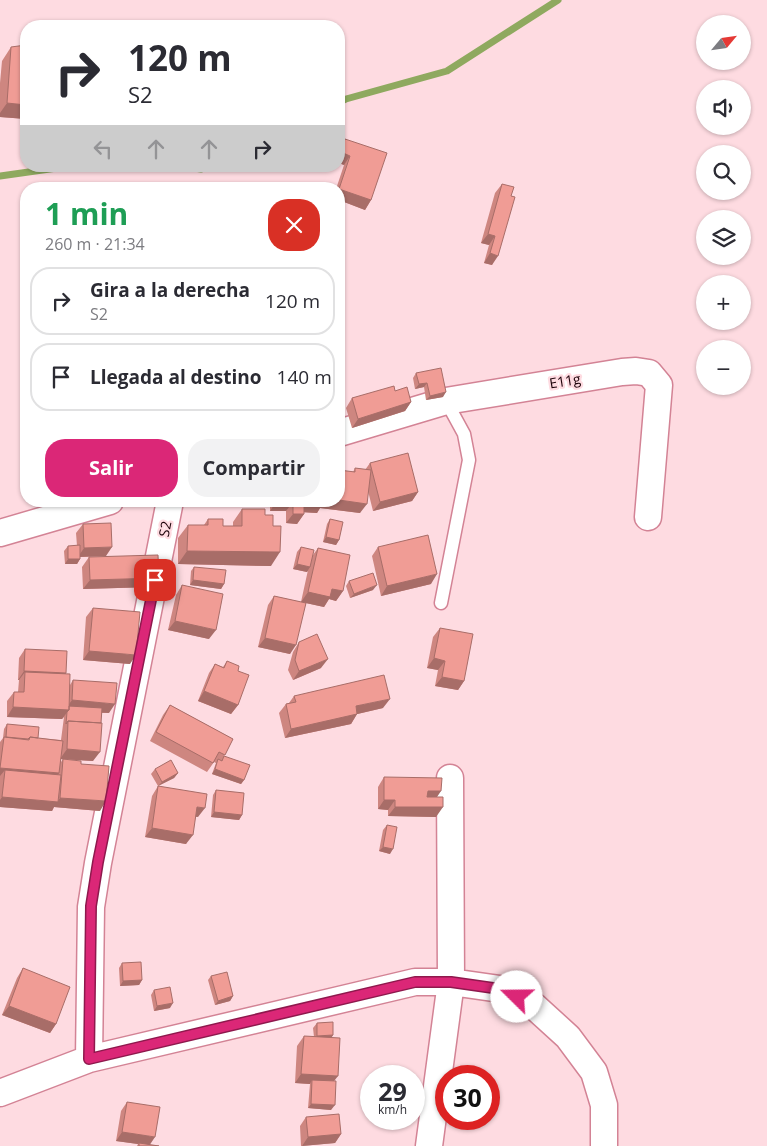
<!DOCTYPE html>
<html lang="es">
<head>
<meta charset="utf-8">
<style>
  body { margin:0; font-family:"Open Sans",sans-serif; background:#f2f2f3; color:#2b2b33; height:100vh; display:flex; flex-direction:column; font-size:19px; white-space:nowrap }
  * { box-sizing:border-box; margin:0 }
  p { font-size:16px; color:#7c7c81 }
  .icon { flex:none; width:28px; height:28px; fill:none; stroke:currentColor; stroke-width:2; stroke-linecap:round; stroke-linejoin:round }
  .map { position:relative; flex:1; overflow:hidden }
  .details { position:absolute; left:20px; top:182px; width:325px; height:325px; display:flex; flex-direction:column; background:#fff; border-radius:20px; box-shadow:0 1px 4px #0004 }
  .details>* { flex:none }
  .hud { position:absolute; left:20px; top:20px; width:325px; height:152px; border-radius:20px; box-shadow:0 1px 4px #0004; background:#fff; color:#2b2b33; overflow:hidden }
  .needle { width:32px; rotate:61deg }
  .tools { position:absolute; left:696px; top:15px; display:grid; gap:10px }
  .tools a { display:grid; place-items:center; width:55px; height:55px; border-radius:50%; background:#fff; box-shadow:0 1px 4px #0004; font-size:25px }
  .speed { position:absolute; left:360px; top:1065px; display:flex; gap:10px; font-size:25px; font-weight:700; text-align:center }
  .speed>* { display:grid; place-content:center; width:65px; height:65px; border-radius:50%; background:#fff; box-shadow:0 1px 4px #0004; line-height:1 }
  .speed small { font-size:12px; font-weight:400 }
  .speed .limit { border:8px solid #d22; background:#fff; color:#111 }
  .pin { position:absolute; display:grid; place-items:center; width:42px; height:42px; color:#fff; margin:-21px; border-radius:10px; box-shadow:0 2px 8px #0006 }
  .me { position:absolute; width:55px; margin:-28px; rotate:292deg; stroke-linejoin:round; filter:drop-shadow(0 0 4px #0008) }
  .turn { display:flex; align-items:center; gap:18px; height:105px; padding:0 25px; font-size:22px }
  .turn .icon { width:65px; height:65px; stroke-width:2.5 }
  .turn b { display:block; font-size:35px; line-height:42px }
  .lanes { display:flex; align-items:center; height:48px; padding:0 25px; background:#0003; justify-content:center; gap:25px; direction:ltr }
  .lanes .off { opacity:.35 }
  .round { display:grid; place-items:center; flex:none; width:52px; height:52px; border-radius:20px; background:#f2f2f3 }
  .head { display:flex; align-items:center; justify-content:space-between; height:85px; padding:0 25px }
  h1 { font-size:30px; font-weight:700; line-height:38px; color:#1e9e55 }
  .action { display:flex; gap:10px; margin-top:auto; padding:10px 25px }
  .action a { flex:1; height:58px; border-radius:20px; background:#db2777; color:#fff; font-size:20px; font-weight:700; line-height:58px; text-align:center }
  .action a+a { background:#f2f2f3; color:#2b2b33 }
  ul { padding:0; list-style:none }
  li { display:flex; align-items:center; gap:15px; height:68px; margin:0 10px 8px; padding:0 15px; border:2px solid #e1e1e2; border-radius:20px }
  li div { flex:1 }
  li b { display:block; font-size:19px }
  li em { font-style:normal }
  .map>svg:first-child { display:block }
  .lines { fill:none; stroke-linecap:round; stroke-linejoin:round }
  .stream { stroke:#8fa95f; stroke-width:7 }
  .service-casing { stroke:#d38395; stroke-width:15 }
  .minor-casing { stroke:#d38395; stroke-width:29 }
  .service { stroke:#fff; stroke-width:12 }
  .minor { stroke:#fff; stroke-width:26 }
  .wall { fill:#ce8680 }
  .shaded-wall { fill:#a86d68 }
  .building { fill:#f09c95; stroke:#a86d68 }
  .route-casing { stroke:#8e194d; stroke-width:12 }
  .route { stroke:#db2777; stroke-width:9 }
  .labels { text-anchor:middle; stroke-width:4.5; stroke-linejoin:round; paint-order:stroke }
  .street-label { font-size:14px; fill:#1c0209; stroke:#fedbe1 }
</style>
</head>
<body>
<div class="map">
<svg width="767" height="1146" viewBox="0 0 767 1146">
  <rect width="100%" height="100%" fill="#fedbe1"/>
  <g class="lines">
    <!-- stream -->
    <path class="stream" d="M339,102l7,-3 101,-28 111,-71
      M180,166l21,3 6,-3
      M0,176l71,-10"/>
    <!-- service casing -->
    <g class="service-casing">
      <path id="service" d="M441,603l28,-143 -5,-26 -18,-33"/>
    </g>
    <!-- minor casing -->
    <g class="minor-casing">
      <path id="minor" d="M339,433l107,-32 176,-29 14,-1 13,2 10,12 -11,132
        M0,533l110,-32
        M89,1059l2,-152 7,-44 72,-362
        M0,1093l89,-34 326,-77h36l49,7 34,17 34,31 26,35 10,33v41
        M429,1146l22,-164 -1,-204"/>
    </g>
    <!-- service -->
    <use href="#service" class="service"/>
    <!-- minor -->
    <use href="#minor" class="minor"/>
  </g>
  <!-- wall -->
  <path class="wall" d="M11,47l15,72 -26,-2v-34l2,-22z
    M345,139l26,61 -6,10 -26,-10v-11h-3l8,-24 -5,-2v-16z
    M502,184l9,12 -19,69 -8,-2 5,-18 -8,-2 14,-50z
    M416,373l27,24 -17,3 -2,-13 -9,2 -2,-11z
    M395,391l16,11 -6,9 -53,17 -6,-20 6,-10z
    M370,463l48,29 -6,9 -39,10 -5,-20 -8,22 -40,-5 -3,5 -13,-1v2l-7,10 -11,-1v-12h-16v-10h69l16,-33 10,2z
    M242,509l23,6 6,51 -93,-2v-26l10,-13h16l4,-6 15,7h10v-4z
    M330,519l9,21 -3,5 -13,-3 4,-18z
    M83,524l23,32 -26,1v2l-3,5h-12l-1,-13 4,-5h9l-1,-13z
    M301,547l12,8 5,-7 25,43 -7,10 -7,-2 -5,8 -18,-4 -16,51 -32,-7 10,-42 6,-9 27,6 7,-32 -1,2 -14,-3 4,-17z
    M378,547l53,37 -50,12 -9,-40z
    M89,557l70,21 -7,9 -69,2 -1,-22z
    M194,567l30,17 -3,5 -31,-4 1,-14z
    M349,581l24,9 -23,8 -4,-12z
    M182,585l27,54 -41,-9 8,-35z
    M93,608l37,56 -47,-4 3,-43z
    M440,628l24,53 -6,9 -23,-4 3,-16 -11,-2 6,-31z
    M299,642l22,26 -28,12 -5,-10 5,-18z
    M25,649l41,24 -1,1 5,11 3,-5 36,33h-7l-9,48 -32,-2v3l2,-3 18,5 19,47 -46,-4 -2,4 -52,-4v-65l3,-4 1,-9 3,-5 31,14 23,2 3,-23 -2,2 -55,-2v-16l7,-9h4l1,-12h-1l1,-22z
    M227,661l11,10v34l-7,9 -33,-13 11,-28 6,-9 8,3z
    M294,696l89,12 -26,6 -6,10 -66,14 -6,-25 7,-9 3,-1z
    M170,705l63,34 -9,17 20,24 -3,4 -29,-10 4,-11 -2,-1 -7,10 -57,-31 13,-26z
    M155,769l23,4 -4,5 -16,8 40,31h-2l-10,27 -41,-7 7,-41 6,-10 -7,-12z
    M384,777l53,20 -1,20 -48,-1v-6l-10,-1v-22z
    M216,790l26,25 -3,5 -28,-3 2,-22z
    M387,825l3,29 -11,-3 4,-21z
    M122,963l20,17 -3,5 -19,1 -1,-18z
    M23,968l33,56 -6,9 -48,-18 15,-37z
    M211,976l22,20 -3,5 -15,4 -7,-25z
    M154,990l16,18 -16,3 -3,-16z
    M317,1023l16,12 -2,3 3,43 -3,29 -23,-2 2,-24 -15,-1 2,-37 7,-10 10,1 -1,-9z
    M127,1102l23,43 9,1h-22l1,-2 -22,-3 5,-30z
    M306,1117l35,17 -6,9 -34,3 -1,-20z"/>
  <!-- shaded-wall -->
  <path class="shaded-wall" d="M7,103l19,2v14l-26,-2v-4z
    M341,152l9,4 -6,9 -5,-2v-8z
    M339,189l32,11 -6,10 -26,-10z
    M488,234l7,2 -6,9 -8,-2z
    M490,253l8,3 -6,9 -8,-2z
    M427,383l-3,4 -9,2 4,-5z
    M446,392l-3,5 -17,3 4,-4z
    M411,402l-6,9 -53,17 6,-9z
    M418,492l-6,9 -39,10 7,-9z
    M339,500l28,4 -7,9 -40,-5 -3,5 -19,-1 6,-9h19l2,-2h14z
    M276,502h17l-7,9h-16z
    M293,514h11l-7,10 -11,-1z
    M326,537l13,3 -3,5 -13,-3z
    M112,547l-6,9 -28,1 6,-9z
    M187,551l93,1 -9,14 -93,-2z
    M68,559h12l-3,5h-12z
    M297,564l13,3 -3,5 -14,-3z
    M437,574l-6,10 -50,12 6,-10z
    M159,578l-7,9 -69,2 7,-9z
    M193,580l31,4 -3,5 -31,-4z
    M377,585l-4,5 -23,8 4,-4z
    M332,589l11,2 -7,10 -7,-2 -5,8 -23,-5 7,-10z
    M175,621l41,9 -7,9 -41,-9z
    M265,638l31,7 -6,9 -32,-7z
    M89,651l47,4 -6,9 -47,-4z
    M434,658l11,3 -7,9 -11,-2z
    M328,659l-7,9 -28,12 6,-9z
    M24,671l42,2 -6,9 -35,-10 -6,8h-1z
    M442,677l22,4 -6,9 -23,-4z
    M204,691l34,14 -7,9 -33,-13z
    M390,699l-7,9 -34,8 7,-10z
    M72,700l43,4 -6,9 -42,-3v-3z
    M13,707l56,3 -7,9 -55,-2z
    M357,714l-6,10 -66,14 6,-9z
    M67,749l33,3 -7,9 -33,-2z
    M0,768l59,5 -6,10 -48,-13 -5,6z
    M215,769l29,11 -3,4 -29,-10z
    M178,773l-4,5 -16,8 4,-4z
    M428,791h13l-6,9h-14z
    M2,797l55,5 3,-4 46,3 -6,10 -46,-4 -2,4 -52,-4v-7z
    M384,800h11l-7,10 -10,-1z
    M197,807l8,1 -7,9 -7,-1z
    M395,807h48l-7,10 -48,-1z
    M214,812l28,3 -3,5 -28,-3z
    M152,828l41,7 -7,9 -41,-7z
    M383,847l10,2 -3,5 -11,-3z
    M142,980l-3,5 -19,1 3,-5z
    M233,996l-3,5 -15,4 3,-4z
    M173,1003l-3,5 -16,3 3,-5z
    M9,1006l47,18 -6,9 -48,-18z
    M333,1035l-3,5h-16l3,-4z
    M301,1074l37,2 -7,9 -19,-5 -2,4 -15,-1z
    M311,1104l24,1 -4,5 -23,-2z
    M122,1132l33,5 -6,9 -10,-3 -1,1 -22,-3z
    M341,1134l-6,9 -33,3 6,-9z"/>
  <!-- building -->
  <path class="building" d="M26,45v60l-19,-2 4,-56z
    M339,129l4,8 -4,2z
    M345,139l42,14 -16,47 -32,-11 11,-33 -9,-4z
    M502,184l12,3 -3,9 4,1 -17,59 -8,-3 5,-17 -7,-2z
    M441,368l5,24 -16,4 -3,-13 -8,1 -3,-11z
    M394,386l1,5 12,-4 4,15 -53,17 -6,-21z
    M408,453l10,39 -38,10 -10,-39z
    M355,468l16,2 -4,34 -28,-4v-30l16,2z
    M276,501h48v2h-20v11h-11v-12z
    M242,509h23v6h8v11h8l-1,26 -93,-1 1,-26h20v-6h15v7h19z
    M330,519l13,3 -4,18 -13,-3z
    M111,523l1,24 -28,1 -1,-24z
    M428,535l9,39 -50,12 -9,-39z
    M80,545v14h-12v-13z
    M301,547l13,3 -4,17 -13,-3z
    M318,548l32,7 -7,36 -11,-2 -2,8 -22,-5z
    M158,555l1,23 -69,2 -1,-23z
    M194,567l32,3 -2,14 -31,-4z
    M373,573l4,12 -23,9 -5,-13z
    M182,585l41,9 -7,36 -41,-9z
    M274,596l32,7 -10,42 -31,-7z
    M93,608l47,4 -4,43 -47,-4z
    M440,628l33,6 -9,47 -22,-4 3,-16 -11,-3z
    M317,634l11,25 -29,12 -4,-11 4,-18z
    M25,649l42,2 -1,22 -42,-2z
    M227,661l12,5 -1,5 11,4 -11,30 -34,-14 11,-27 9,4z
    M25,672l45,2 -1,36 -56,-3 1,-15h10z
    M384,675l6,24 -34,7 1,8 -66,15 -5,-25 10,-2 -2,-6z
    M73,680l44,3 -2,21 -43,-4z
    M170,705l63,34 -8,16 -6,-3 -6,11 -57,-31z
    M69,706l33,2 -1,15 -33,-2 -2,3 1,-12 2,-2z
    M68,721l34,2 -2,29 -33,-3z
    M7,724l32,3 -1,11 -8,-1 -2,2 -22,-2z
    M4,737l25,3 1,-3 33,4 -4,32 -59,-5z
    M224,756l26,9 -6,15 -29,-11 3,-10 4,2z
    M63,759l18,2v3l28,2 -3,35 -46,-3z
    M171,760l7,13 -16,9 -7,-13z
    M5,770l56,5 -3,27 -56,-5z
    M384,777l58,1 -1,13h-13l-1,6h16v10h-48v-7h-11z
    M158,786l49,8 -2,14 -8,-1 -4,28 -41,-7z
    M216,790l28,3 -2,22 -28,-3z
    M387,825l10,2 -4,22 -10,-2z
    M141,962l1,18 -19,1 -1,-18z
    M23,968l47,19 -14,37 -47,-18z
    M227,972l6,24 -15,5 -7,-25z
    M170,987l3,16 -16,3 -3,-16z
    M333,1022v13l-16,1v-13z
    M304,1036l36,2 -2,38 -37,-2z
    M312,1080l24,1 -1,24 -24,-1z
    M127,1102l33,5 -5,30 -33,-5z
    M339,1114l2,20 -33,3 -2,-20z
    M139,1143l20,3h-20z"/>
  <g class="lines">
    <!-- route casing -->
    <g class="route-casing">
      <path id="route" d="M155,580l-57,282 -7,44 -2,153 326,-77h36l49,7 17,8"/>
    </g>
    <!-- route -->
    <use href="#route" class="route"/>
  </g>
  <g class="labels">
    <!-- street labels -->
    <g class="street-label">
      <text transform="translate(565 381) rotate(-9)" y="5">E11g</text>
      <text transform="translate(165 529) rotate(-79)" y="5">S2</text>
    </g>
  </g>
</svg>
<div class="tools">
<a><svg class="needle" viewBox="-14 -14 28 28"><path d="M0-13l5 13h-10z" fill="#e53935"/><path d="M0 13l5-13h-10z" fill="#7c7c81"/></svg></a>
<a><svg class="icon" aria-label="sound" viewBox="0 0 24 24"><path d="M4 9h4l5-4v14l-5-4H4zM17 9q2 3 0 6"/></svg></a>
<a><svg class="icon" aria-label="search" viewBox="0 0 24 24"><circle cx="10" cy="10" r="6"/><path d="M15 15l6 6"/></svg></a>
<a><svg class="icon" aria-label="layers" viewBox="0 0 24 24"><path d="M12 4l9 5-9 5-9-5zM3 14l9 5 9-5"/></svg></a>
<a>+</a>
<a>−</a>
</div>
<div class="speed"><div>29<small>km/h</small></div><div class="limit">30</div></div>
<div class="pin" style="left:155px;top:580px;background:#d93025"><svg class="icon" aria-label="arrive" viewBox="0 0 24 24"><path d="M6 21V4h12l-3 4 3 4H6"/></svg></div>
<svg class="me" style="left:517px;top:997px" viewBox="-20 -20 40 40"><circle r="19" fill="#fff"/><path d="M0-13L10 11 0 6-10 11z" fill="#db2777"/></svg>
<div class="hud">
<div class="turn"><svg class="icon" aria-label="right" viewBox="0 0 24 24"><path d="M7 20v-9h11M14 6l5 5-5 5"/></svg><div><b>120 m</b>S2</div></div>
<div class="lanes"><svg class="icon off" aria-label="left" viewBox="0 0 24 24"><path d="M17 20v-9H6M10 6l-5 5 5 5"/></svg><svg class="icon off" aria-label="ahead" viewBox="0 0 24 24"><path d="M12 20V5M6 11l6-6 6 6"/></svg><svg class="icon off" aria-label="ahead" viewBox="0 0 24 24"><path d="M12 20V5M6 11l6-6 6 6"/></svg><svg class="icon" aria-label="right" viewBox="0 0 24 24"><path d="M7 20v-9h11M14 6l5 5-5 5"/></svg></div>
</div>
<section class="details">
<div class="head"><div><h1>1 min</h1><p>260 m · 21:34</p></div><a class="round" style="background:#d93025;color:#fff"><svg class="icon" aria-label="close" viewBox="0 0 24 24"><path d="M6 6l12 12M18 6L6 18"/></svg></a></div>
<ul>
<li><svg class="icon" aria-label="right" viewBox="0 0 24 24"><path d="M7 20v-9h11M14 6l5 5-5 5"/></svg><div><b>Gira a la derecha</b><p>S2</p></div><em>120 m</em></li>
<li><svg class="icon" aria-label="arrive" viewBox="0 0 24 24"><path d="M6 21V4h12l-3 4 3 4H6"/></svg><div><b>Llegada al destino</b></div><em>140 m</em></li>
</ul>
<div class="action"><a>Salir</a><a>Compartir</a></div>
</section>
</div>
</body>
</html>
